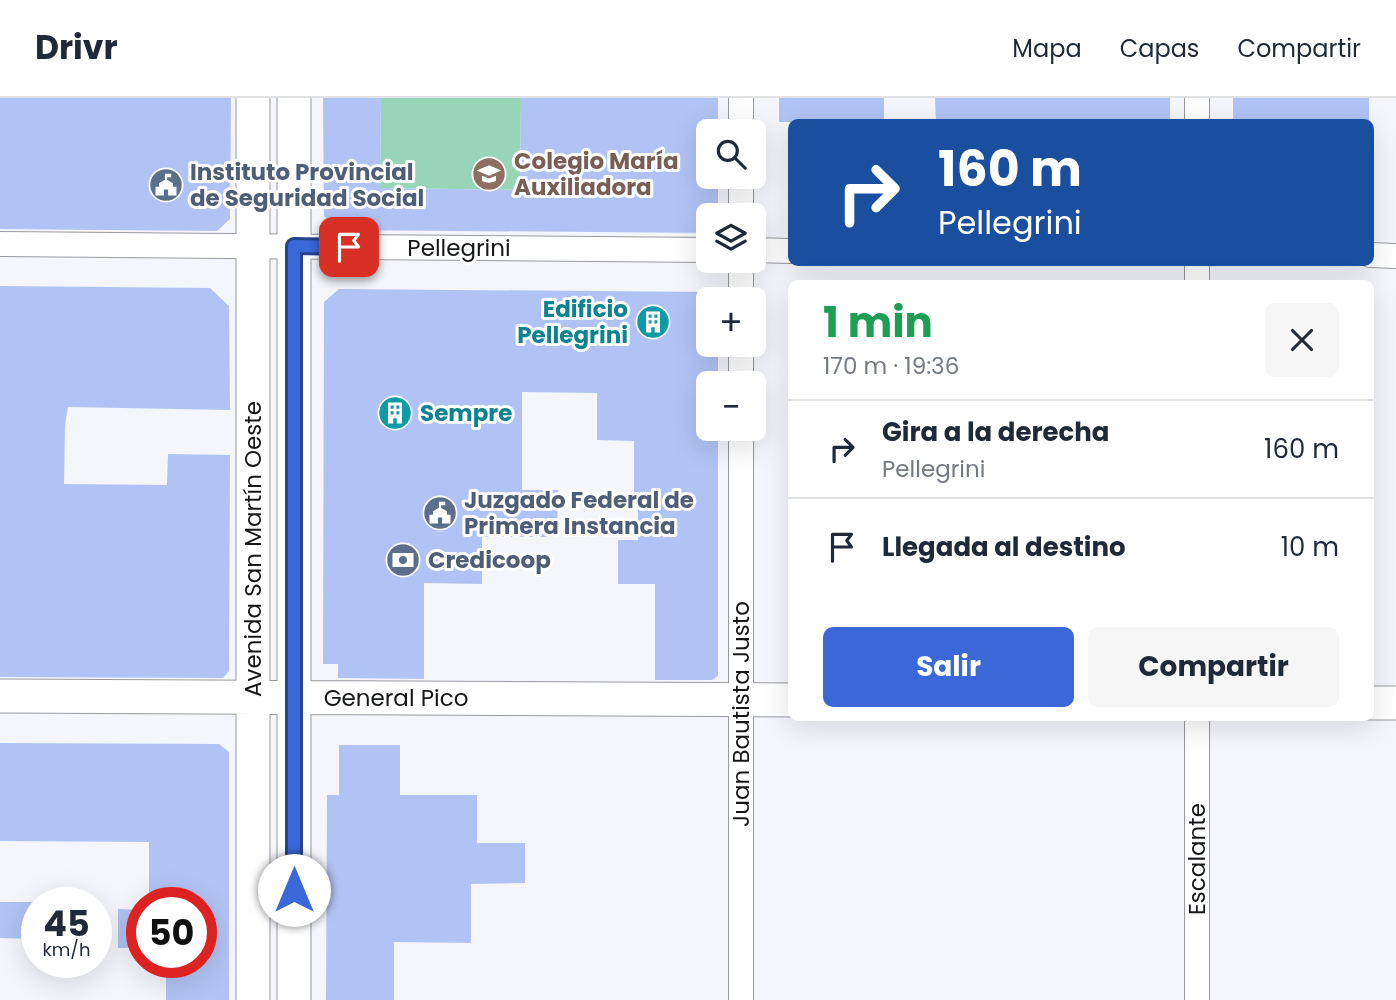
<!DOCTYPE html>
<html lang="es">
<head>
<meta charset="utf-8">
<style>
  body { margin:0; font-family:Poppins,sans-serif; background:#f6f6f7; color:#1f2937; height:100vh; display:flex; flex-direction:column; font-size:26px; white-space:nowrap }
  * { box-sizing:border-box; margin:0 }
  p { font-size:23px; color:#747a83 }
  .icon { flex:none; width:38px; height:38px; fill:none; stroke:currentColor; stroke-width:2; stroke-linecap:round; stroke-linejoin:round }
  .map { position:relative; flex:1; overflow:hidden }
  .panel { position:absolute; left:788px; top:182px; width:586px; height:441px; display:flex; flex-direction:column; background:#fff; border-radius:10px; box-shadow:0 7px 28px #0002 }
  .panel>* { flex:none }
  .hud { position:absolute; left:788px; top:21px; width:586px; height:147px; border-radius:10px; box-shadow:0 7px 28px #0002; background:#1a4fa0; color:#fff; overflow:hidden }
  .tools { position:absolute; left:696px; top:21px; display:grid; gap:14px }
  .tools a { display:grid; place-items:center; width:70px; height:70px; border-radius:10px; background:#fff; box-shadow:0 7px 28px #0002; font-size:35px }
  .speed { position:absolute; left:21px; top:789px; display:flex; gap:14px; font-size:35px; font-weight:700; text-align:center }
  .speed>* { display:grid; place-content:center; width:91px; height:91px; border-radius:50%; background:#fff; box-shadow:0 7px 28px #0002; line-height:1 }
  .speed small { font-size:18px; font-weight:400 }
  .speed .limit { border:10px solid #d22; background:#fff; color:#111 }
  .pin { position:absolute; display:grid; place-items:center; width:60px; height:60px; color:#fff; margin:-30px; border-radius:14px; box-shadow:0 4px 10px #0006 }
  .me { position:absolute; width:77px; margin:-38px; rotate:0deg; stroke-linejoin:round; filter:drop-shadow(0 0 5px #0008) }
  .turn { display:flex; align-items:center; gap:24px; height:147px; padding:0 35px; font-size:32px }
  .turn .icon { width:91px; height:91px; stroke-width:2.5 }
  .turn b { display:block; font-size:49px; line-height:60px }
  .round { display:grid; place-items:center; flex:none; width:74px; height:74px; border-radius:10px; background:#f6f6f7 }
  .head { display:flex; align-items:center; justify-content:space-between; height:119px; padding:0 35px }
  h1 { font-size:42px; font-weight:700; line-height:52px; color:#1e9e55 }
  .button { display:flex; gap:14px; margin-top:auto; padding:14px 35px }
  .button a { flex:1; height:80px; border-radius:10px; background:#3a68d8; color:#fff; font-size:28px; font-weight:700; line-height:80px; text-align:center }
  .button a+a { background:#f6f6f7; color:#1f2937 }
  ul { padding:0; list-style:none }
  li { display:flex; align-items:center; gap:21px; height:98px; padding:0 35px; border-top:2px solid #e0e1e3 }
  li div { flex:1 }
  li b { display:block; font-size:26px }
  li em { font-style:normal }
  header { display:flex; align-items:center; gap:42px; box-sizing:border-box; height:98px; padding:0 35px; background:#fff; border-bottom:2px solid #e0e1e3 }
  header strong { font-size:33px }
  nav { display:flex; gap:38px; margin-inline-start:auto; font-size:24px }
  .map>svg:first-child { display:block }
  .green { fill:#98d5b7 }
  .building { fill:#b1c3f4 }
  .lines { fill:none; stroke-linecap:round; stroke-linejoin:round }
  .street-casing { stroke:#989a9f; stroke-width:26 }
  .secondary-casing { stroke:#989a9f; stroke-width:35 }
  .street { stroke:#fff; stroke-width:24 }
  .secondary { stroke:#fff; stroke-width:33 }
  .route-casing { stroke:#26448c; stroke-width:18 }
  .route { stroke:#3a68d8; stroke-width:12 }
  .labels { text-anchor:middle; stroke-width:6; stroke-linejoin:round; paint-order:stroke }
  .education-label { font-size:23px; font-weight:bold; fill:#785e54; stroke:#fff; text-anchor:start }
  .service-label { font-size:23px; font-weight:bold; fill:#4e5e75; stroke:#fff; text-anchor:start }
  .street-label { font-size:23px; fill:#151618; stroke:#fff }
  .culture-label { font-size:23px; font-weight:bold; fill:#0d838f; stroke:#fff; text-anchor:end }
</style>
</head>
<body>
<header>
<strong>Drivr</strong>
<nav><a>Mapa</a><a>Capas</a><a>Compartir</a></nav>
</header>
<div class="map">
<svg width="1396" height="902" viewBox="0 0 1396 902">
  <rect width="100%" height="100%" fill="#f4f6fc"/>
  <!-- green -->
  <path class="green" d="M381,0h140l-1,92 -140,-2z"/>
  <!-- building -->
  <path class="building" d="M0,0h231l-1,121 -13,12 -217,-2z
    M323,0h58l-1,90 140,2 1,-92h197v33h-9v46h9v38h-9v18l-370,-3 -15,-14z
    M779,0h105v24h-105z
    M935,0h235v24h-234z
    M1233,0h136v24h-136z
    M0,188l210,2 19,18 1,104 -162,-3 -3,18 -1,59 103,1 1,-31 62,1 -1,216 -6,7 -223,-1z
    M339,191l370,3v53h9v34h-9v50h9v247l-6,4h-57v-96h-37v-44h20v-48h-4v-51l-37,-1v-47l-75,-1v98h36l-1,47h-75v47l-58,-1v96l-86,-1v-14h-15l1,-362z
    M0,645l219,1 10,8v248h-63v-38h35v-59h-52v-61l-149,-1z
    M339,647h61v50h77v48h48v40l-54,1v59l-77,-1v58h-68l1,-205h12z
    M0,804h34v37l-34,-1z
    M118,811l24,1v38h-24z"/>
  <g class="lines">
    <!-- street casing -->
    <g class="street-casing">
      <path id="street" d="M741,0v33
        M1197,0v24
        M741,79v38
        M0,146l709,6
        M754,152l37,1
        M1370,157l26,1
        M741,163v38
        M1197,164v22
        M741,247v38
        M741,331v571
        M1197,620v282"/>
    </g>
    <!-- secondary casing -->
    <g class="secondary-casing">
      <path id="secondary" d="M253,0v902
        M294,0v902
        M0,598l791,4
        M1370,605h26"/>
    </g>
    <!-- street -->
    <use href="#street" class="street"/>
    <!-- secondary -->
    <use href="#secondary" class="secondary"/>
  </g>
  <g class="lines">
    <!-- route casing -->
    <g class="route-casing">
      <path id="route" d="M294,792v-644l55,1"/>
    </g>
    <!-- route -->
    <use href="#route" class="route"/>
  </g>
  <!-- icons -->
  <defs>
    <g id="school-disc" transform="scale(1.75)"><circle r="9.5" fill="#8d6e63" stroke="#fff"/><path d="M0-5L7-2L0 1L-7-2ZM-4 1L0 2.5L4 1V4Q0 6-4 4Z" fill="#fff"/></g>
    <g id="civic-disc" transform="scale(1.75)"><circle r="9.5" fill="#5c6f8a" stroke="#fff"/><path d="M-.6-6.5H3V-4.5H.6V-3L4-1V1h2V6H-6V1h2V-1L-.6-3ZM-1.2 2.5V6h2.4V2.5Z" fill="#fff"/></g>
    <g id="building-disc" transform="scale(1.75)"><circle r="9.5" fill="#0f9aa8" stroke="#fff"/><path d="M-4-6H4V6H1V3H-1V6H-4ZM-2.5-4.3h1.7v1.8h-1.7ZM.8-4.3h1.7v1.8H.8ZM-2.5-1h1.7V.8h-1.7ZM.8-1h1.7V.8H.8Z" fill="#fff"/></g>
    <g id="bank-disc" transform="scale(1.75)"><circle r="9.5" fill="#5c6f8a" stroke="#fff"/><path d="M-6-4H6V4H-6ZM0-2.3a2.3 2.3 0 1 0 0 4.6a2.3 2.3 0 1 0 0-4.6Z" fill="#fff"/></g>
  </defs>
  <g fill-rule="evenodd">
    <use href="#school-disc" x="489" y="76"/>
    <use href="#civic-disc" x="166" y="87"/>
    <use href="#building-disc" x="653" y="224"/>
    <use href="#building-disc" x="395" y="315"/>
    <use href="#civic-disc" x="440" y="415"/>
    <use href="#bank-disc" x="403" y="462"/>
  </g>
  <g class="labels">
    <!-- education labels -->
    <g class="education-label">
      <text x="514" y="71">Colegio María<tspan x="514" dy="26">Auxiliadora</tspan></text>
    </g>
    <!-- service labels -->
    <g class="service-label">
      <text x="190" y="82">Instituto Provincial<tspan x="190" dy="26">de Seguridad Social</tspan></text>
      <text x="464" y="410">Juzgado Federal de<tspan x="464" dy="26">Primera Instancia</tspan></text>
      <text x="428" y="470">Credicoop</text>
    </g>
    <!-- street labels -->
    <g class="street-label">
      <text x="459" y="158">Pellegrini</text>
      <text transform="translate(253 451) rotate(-90)" y="8">Avenida San Martín Oeste</text>
      <text x="396" y="608">General Pico</text>
      <text transform="translate(741 616) rotate(-90)" y="8">Juan Bautista Justo</text>
      <text transform="translate(1197 761) rotate(-90)" y="8">Escalante</text>
    </g>
    <!-- culture labels -->
    <g class="culture-label">
      <text x="628" y="219">Edificio<tspan x="628" dy="26">Pellegrini</tspan></text>
      <text x="420" y="323" text-anchor="start">Sempre</text>
    </g>
  </g>
</svg>
<div class="tools">
<a><svg class="icon" aria-label="search" viewBox="0 0 24 24"><circle cx="10" cy="10" r="6"/><path d="M15 15l6 6"/></svg></a>
<a><svg class="icon" aria-label="layers" viewBox="0 0 24 24"><path d="M12 4l9 5-9 5-9-5zM3 14l9 5 9-5"/></svg></a>
<a>+</a>
<a>−</a>
</div>
<div class="speed"><div>45<small>km/h</small></div><div class="limit">50</div></div>
<div class="pin" style="left:349px;top:149px;background:#d93025"><svg class="icon" aria-label="arrive" viewBox="0 0 24 24"><path d="M6 21V4h12l-3 4 3 4H6"/></svg></div>
<svg class="me" style="left:294px;top:792px" viewBox="-20 -20 40 40"><circle r="19" fill="#fff"/><path d="M0-13L10 11 0 6-10 11z" fill="#3a68d8"/></svg>
<div class="hud">
<div class="turn"><svg class="icon" aria-label="right" viewBox="0 0 24 24"><path d="M7 20v-9h11M14 6l5 5-5 5"/></svg><div><b>160 m</b>Pellegrini</div></div>
</div>
<section class="panel">
<div class="head"><div><h1>1 min</h1><p>170 m · 19:36</p></div><a class="round"><svg class="icon" aria-label="close" viewBox="0 0 24 24"><path d="M6 6l12 12M18 6L6 18"/></svg></a></div>
<ul>
<li><svg class="icon" aria-label="right" viewBox="0 0 24 24"><path d="M7 20v-9h11M14 6l5 5-5 5"/></svg><div><b>Gira a la derecha</b><p>Pellegrini</p></div><em>160 m</em></li>
<li><svg class="icon" aria-label="arrive" viewBox="0 0 24 24"><path d="M6 21V4h12l-3 4 3 4H6"/></svg><div><b>Llegada al destino</b></div><em>10 m</em></li>
</ul>
<div class="button"><a>Salir</a><a>Compartir</a></div>
</section>
</div>
</body>
</html>
